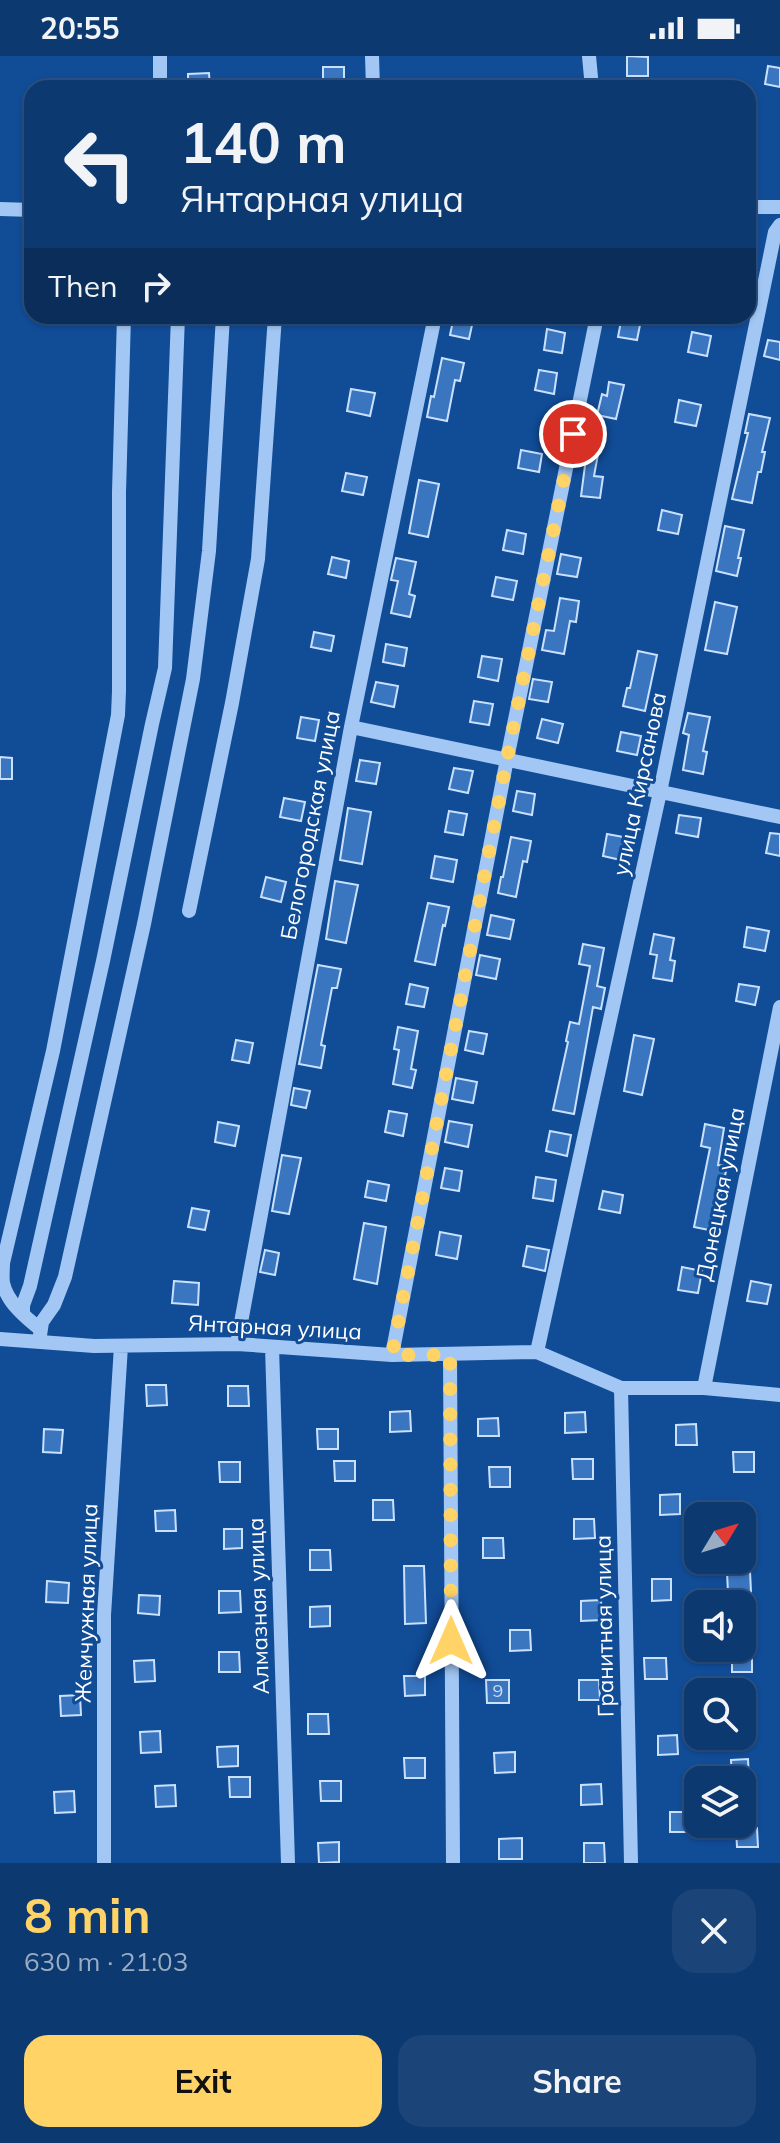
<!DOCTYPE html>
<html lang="en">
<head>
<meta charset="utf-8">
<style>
  body { margin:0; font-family:Mulish,sans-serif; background:#1b4479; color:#f1f3f6; height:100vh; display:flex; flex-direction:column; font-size:30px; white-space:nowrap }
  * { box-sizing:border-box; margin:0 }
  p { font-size:26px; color:#9aacc3 }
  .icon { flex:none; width:44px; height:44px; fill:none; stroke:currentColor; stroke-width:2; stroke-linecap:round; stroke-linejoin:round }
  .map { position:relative; height:1807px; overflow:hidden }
  .drawer { display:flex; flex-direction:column; background:#0d3971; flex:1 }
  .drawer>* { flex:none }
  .top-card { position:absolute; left:24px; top:24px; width:732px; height:244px; border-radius:24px; box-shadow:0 2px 6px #0004,0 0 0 2px #2d5384; background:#0d3971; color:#f1f3f6; overflow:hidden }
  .needle { width:52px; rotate:52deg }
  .tools { position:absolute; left:684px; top:1446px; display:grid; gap:16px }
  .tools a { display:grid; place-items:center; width:72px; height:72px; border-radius:16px; background:#0d3971; box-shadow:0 2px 6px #0004,0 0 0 2px #2d5384; font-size:40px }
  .pin { position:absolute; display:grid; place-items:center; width:68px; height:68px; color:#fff; margin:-34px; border:4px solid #fff; border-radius:50%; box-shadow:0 2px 8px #0007 }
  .me { position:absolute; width:88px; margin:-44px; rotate:0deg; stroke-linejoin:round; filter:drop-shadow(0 0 6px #0008) }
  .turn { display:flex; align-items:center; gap:28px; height:168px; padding:0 24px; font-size:36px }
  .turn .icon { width:104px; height:104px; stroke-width:2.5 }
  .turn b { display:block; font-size:56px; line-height:68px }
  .then { display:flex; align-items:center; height:76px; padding:0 24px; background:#0003; gap:16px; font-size:30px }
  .round { display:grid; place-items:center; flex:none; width:84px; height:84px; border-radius:24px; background:#1b4479 }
  .headline { display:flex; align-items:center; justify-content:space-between; height:136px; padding:0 24px }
  h1 { font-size:48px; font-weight:700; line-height:60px; color:#ffd365 }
  .button { display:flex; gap:16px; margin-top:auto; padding:16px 24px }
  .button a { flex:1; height:92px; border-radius:24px; background:#ffd365; color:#111; font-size:32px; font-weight:700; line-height:92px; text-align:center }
  .button a+a { background:#1b4479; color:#f1f3f6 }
  .status { display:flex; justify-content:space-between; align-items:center; height:56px; padding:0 40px; background:#0d3971; direction:ltr }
  .status svg { height:22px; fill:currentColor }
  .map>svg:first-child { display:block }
  .building { fill:#3a75c0; stroke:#cae1fe; stroke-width:2 }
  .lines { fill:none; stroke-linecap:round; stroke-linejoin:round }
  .minor { stroke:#a2c7f4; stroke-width:14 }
  .route { stroke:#ffd365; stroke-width:14; stroke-dasharray:0 25.2 }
  .labels { text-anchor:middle; stroke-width:6; stroke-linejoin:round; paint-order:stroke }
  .number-label { font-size:18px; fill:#cedcef }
  .street-label { font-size:22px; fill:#fff; stroke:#114c97 }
</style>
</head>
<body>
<div class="status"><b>20:55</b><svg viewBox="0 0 49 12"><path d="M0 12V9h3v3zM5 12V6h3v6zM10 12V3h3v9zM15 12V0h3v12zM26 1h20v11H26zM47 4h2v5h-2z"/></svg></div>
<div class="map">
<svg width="780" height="1807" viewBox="0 0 780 1807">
  <rect width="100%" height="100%" fill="#114c97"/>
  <!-- building -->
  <path class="building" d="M627,0l21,1v19h-21z
    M768,10l12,2v19l-15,-3z
    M323,11h21v19h-21z
    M209,17l1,15h-22v-14z
    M454,260h20l-5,23 -19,-4z
    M622,260l19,4 -4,20 -19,-3z
    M547,273l18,4 -3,20 -18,-3z
    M692,276l19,4 -4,20 -19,-4z
    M768,284l12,2v18l-16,-4z
    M442,302l22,5 -4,18 -5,-1 -8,41 -20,-4 4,-21 3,1z
    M539,314l18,3 -3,21 -19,-4z
    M609,326l15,3 -8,34 -19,-4 5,-21 5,2z
    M351,333l24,4 -5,23 -23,-5z
    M679,344l22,5 -5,21 -21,-4z
    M749,358l21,4 -8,34h3l-4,20h-3l-6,31 -20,-4 16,-66h-3z
    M583,378l18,4 -7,38 9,1 -3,21 -19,-2 5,-38 -7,-2z
    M521,394l21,4 -3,18 -21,-4z
    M346,417l21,4 -4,18 -21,-4z
    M419,424l20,4 -11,53 -19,-4z
    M662,454l20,5 -4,19 -20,-4z
    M725,470l19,4 -6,28h3l-4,18 -21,-5z
    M507,474l19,4 -3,20 -20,-4z
    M561,498l20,4 -4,19 -20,-3z
    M332,501l17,4 -3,17 -18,-4z
    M396,502l20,4 -7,32 6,2 -5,21 -19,-4 7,-32 -7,-1z
    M496,521l21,4 -4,19 -21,-4z
    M560,542l19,3 -3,21 -6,-1 -6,33 -22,-4 4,-20 8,1z
    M715,546l22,5 -10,47 -22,-4z
    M314,576l20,4 -3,15 -20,-4z
    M386,588l21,4 -3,18 -21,-4z
    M638,595l19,4 -12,56 -22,-5 4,-18h3z
    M482,600l20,3 -4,22 -20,-4z
    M533,623l19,3 -4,20 -19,-3z
    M376,626l22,4 -4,21 -23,-5z
    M474,645l19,3 -4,21 -19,-3z
    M688,657l22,4 -7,34 4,1 -4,22 -20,-4 6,-35 -6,-2z
    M301,661l18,3 -4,21 -18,-3z
    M542,663l21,5 -5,19 -21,-5z
    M621,676l20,4 -4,19 -20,-4z
    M0,701l12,1v21h-12z
    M360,704l20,3 -4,21 -20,-3z
    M454,712l19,3 -5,22 -19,-4z
    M517,735l18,3 -3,21 -19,-4z
    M284,742l21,4 -4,19 -21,-4z
    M348,752l23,4 -9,52 -22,-4z
    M449,755l18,3 -4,21 -18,-3z
    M679,759l22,3 -3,19 -22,-4z
    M770,777l10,1v22l-14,-3z
    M607,778l22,4 -4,23 -22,-5z
    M511,781l20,4 -4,21 -4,-1 -7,36 -18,-4 3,-16h2z
    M435,800l22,4 -4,22 -22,-4z
    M266,821l20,5 -5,20 -20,-5z
    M335,825l23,4 -12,58 -20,-4z
    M428,847l21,4 -4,19 -2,-1 -8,40 -20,-4z
    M491,859l23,5 -4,19 -23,-4z
    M747,871l22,4 -4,20 -21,-4z
    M654,878l20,4 -4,22 5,1 -3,20 -19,-3 4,-23 -7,-1z
    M583,888l21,4 -7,38 8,2 -4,21 -8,-2 -19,107 -21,-4 15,-68 -2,-1 4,-19 9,2 11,-58 -11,-2z
    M480,899l20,4 -4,20 -20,-4z
    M318,909l23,4 -4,19h-5l-11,57 4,1 -4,22 -22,-4z
    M410,928l18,4 -4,19 -18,-3z
    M739,928l20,3 -4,18 -19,-4z
    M398,971l20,4 -7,38 5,1 -4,18 -19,-4 6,-34 -5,-1z
    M469,975l18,3 -4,20 -18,-4z
    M634,979l20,4 -12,56 -18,-4z
    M236,984l17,3 -4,20 -17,-3z
    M456,1022l21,4 -4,21 -21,-4z
    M294,1032l16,3 -4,17 -15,-3z
    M389,1055l18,3 -4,22 -18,-4z
    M449,1065l23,4 -4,22 -23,-5z
    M218,1066l21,4 -4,20 -20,-4z
    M705,1068l19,4 -6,37 9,1 -13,65 -20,-4 16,-79 -9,-2z
    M550,1075l21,4 -4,21 -21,-5z
    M282,1099l19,3 -12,56 -17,-3z
    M445,1112l17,3 -3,20 -18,-3z
    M536,1121l20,3 -3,21 -20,-3z
    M368,1125l21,4 -3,16 -21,-4z
    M603,1135l20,4 -3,18 -21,-4z
    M192,1152l17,3 -4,19 -17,-3z
    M364,1167l22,4 -9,57 -23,-5z
    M440,1176l21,4 -4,23 -21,-4z
    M527,1190l22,4 -4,21 -22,-5z
    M265,1194l14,3 -4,22 -15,-3z
    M682,1211l20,4 -4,22 -20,-3z
    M174,1225l25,2 -1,22 -26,-2z
    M751,1225l20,4 -4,19 -20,-3z
    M146,1329h20l1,20 -20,1z
    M228,1330h20l1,20h-21z
    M410,1355l1,20 -21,1v-20z
    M585,1356l1,20 -21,1v-20z
    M498,1362l1,18h-21v-17z
    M696,1368l1,21h-21v-20z
    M44,1373l19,1 -2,23 -18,-1z
    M317,1373h21v20h-20z
    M733,1396h21v20h-20z
    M572,1403h21v20h-20z
    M334,1405h21v20h-20z
    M219,1406h21v20h-20z
    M489,1411h21v20h-20z
    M680,1438v20l-20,1v-20z
    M373,1444h20l1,20h-21z
    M175,1454l1,21h-20l-1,-20z
    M574,1463h20l1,19 -21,1z
    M224,1473h18v19l-18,1z
    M483,1482h20l1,20h-21z
    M310,1494h20l1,20h-21z
    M404,1510h20l2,57 -21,1z
    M750,1515l1,21 -23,1 -1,-21z
    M652,1523h19v21l-19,1z
    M47,1525l22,2 -1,20 -22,-1z
    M219,1535h21l1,21 -22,1z
    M139,1539l21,1 -1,19 -21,-2z
    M601,1544l1,20 -21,1v-20z
    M330,1550v20l-20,1v-20z
    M510,1574h20l1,20 -21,1z
    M219,1596h20l1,20h-21z
    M752,1598v18h-20v-17z
    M644,1602h22l1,21h-22z
    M154,1604l1,21 -20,1 -1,-21z
    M404,1620h21v19l-20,1z
    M486,1624h23v23h-22z
    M579,1624h20l1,20h-21z
    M80,1639l1,20 -20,1 -1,-20z
    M308,1658h20l1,20h-21z
    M160,1675l1,21 -20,1 -1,-21z
    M677,1679l1,19 -20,1v-19z
    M238,1690v20l-20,1 -1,-20z
    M515,1696v20l-20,1 -1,-20z
    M404,1702h21v20h-20z
    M748,1703l1,21h-17l-1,-20z
    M229,1721h21v20h-20z
    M320,1725h21v20h-20z
    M601,1728l1,20 -21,1v-20z
    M175,1729l1,21 -20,1 -1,-21z
    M74,1735l1,21 -20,1 -1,-21z
    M670,1756h20l1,20h-21z
    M736,1772h21l1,19h-21z
    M522,1782v21h-23v-20z
    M339,1786v20l-20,1 -1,-20z
    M584,1787h20l1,20h-21z"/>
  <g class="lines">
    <!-- minor -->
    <path class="minor" d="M160,0v32
      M372,0l1,32
      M589,0l3,32
      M748,151h32
      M0,153l32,1
      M351,671l429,90
      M189,855l43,-208 26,-144 17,-243
      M23,1258v-9l7,-19 73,-325 49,-237 13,-56 13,-352
      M40,1273c-15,-12 -33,-27 -37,-46 -1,-6 0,-14 0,-20l50,-212 65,-336 1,-24v-199l5,-176
      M0,1283l94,7 143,-2 155,11 145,-3 84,36h83l76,7
      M39,1286l3,-20 12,-17 11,-28 79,-353 49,-245 16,-128 14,-235
      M237,1288l114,-617 84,-411
      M272,1291l16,516
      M537,1296l123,-560 115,-560 5,-7
      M392,1299l115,-596 90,-443
      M450,1299l3,508
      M621,1332l10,475
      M704,1332l76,-381
      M104,1807v-248l17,-269"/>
  </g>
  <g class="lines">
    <!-- route -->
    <path class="route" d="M451,1585l-1,-286h-58l115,-596 66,-325"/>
  </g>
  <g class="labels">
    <!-- number labels -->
    <g class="number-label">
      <text x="498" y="1641">9</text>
    </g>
    <!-- street labels -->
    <g class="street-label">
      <text transform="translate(639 728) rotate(-78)" y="8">улица Кирсанова</text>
      <text transform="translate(310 769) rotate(-79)" y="8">Белогородская улица</text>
      <text transform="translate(720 1138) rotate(-79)" y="8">Донецкая улица</text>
      <text transform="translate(275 1271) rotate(3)" y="8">Янтарная улица</text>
      <text transform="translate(86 1547) rotate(-88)" y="8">Жемчужная улица</text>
      <text transform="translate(258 1550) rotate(-92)" y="8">Алмазная улица</text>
      <text transform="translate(604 1570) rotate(-91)" y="8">Гранитная улица</text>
    </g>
  </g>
</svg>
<div class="tools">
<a><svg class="needle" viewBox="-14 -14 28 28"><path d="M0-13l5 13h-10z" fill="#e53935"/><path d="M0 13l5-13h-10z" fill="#9aacc3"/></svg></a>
<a><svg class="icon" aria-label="sound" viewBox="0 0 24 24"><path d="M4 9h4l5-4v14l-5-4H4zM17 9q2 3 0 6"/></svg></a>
<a><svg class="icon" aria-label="search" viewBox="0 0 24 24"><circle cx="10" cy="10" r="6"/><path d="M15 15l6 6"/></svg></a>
<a><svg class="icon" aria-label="layers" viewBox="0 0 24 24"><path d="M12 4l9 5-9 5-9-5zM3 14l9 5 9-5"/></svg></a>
</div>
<div class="pin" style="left:573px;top:378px;background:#d93025"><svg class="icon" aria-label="arrive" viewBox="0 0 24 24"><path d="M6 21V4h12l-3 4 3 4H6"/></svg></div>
<svg class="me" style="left:451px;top:1585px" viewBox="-20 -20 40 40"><path d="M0-17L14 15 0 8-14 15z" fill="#ffd365" stroke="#fff" stroke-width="4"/></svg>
<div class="top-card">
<div class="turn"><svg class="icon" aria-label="left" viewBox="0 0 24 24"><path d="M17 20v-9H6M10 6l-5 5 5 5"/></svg><div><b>140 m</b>Янтарная улица</div></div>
<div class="then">Then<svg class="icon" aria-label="right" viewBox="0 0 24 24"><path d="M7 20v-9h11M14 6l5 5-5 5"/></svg></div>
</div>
</div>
<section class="drawer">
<div class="headline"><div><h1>8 min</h1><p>630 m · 21:03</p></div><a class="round"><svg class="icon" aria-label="close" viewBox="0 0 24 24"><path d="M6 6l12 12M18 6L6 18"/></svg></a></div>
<div class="button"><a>Exit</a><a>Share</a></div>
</section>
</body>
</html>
